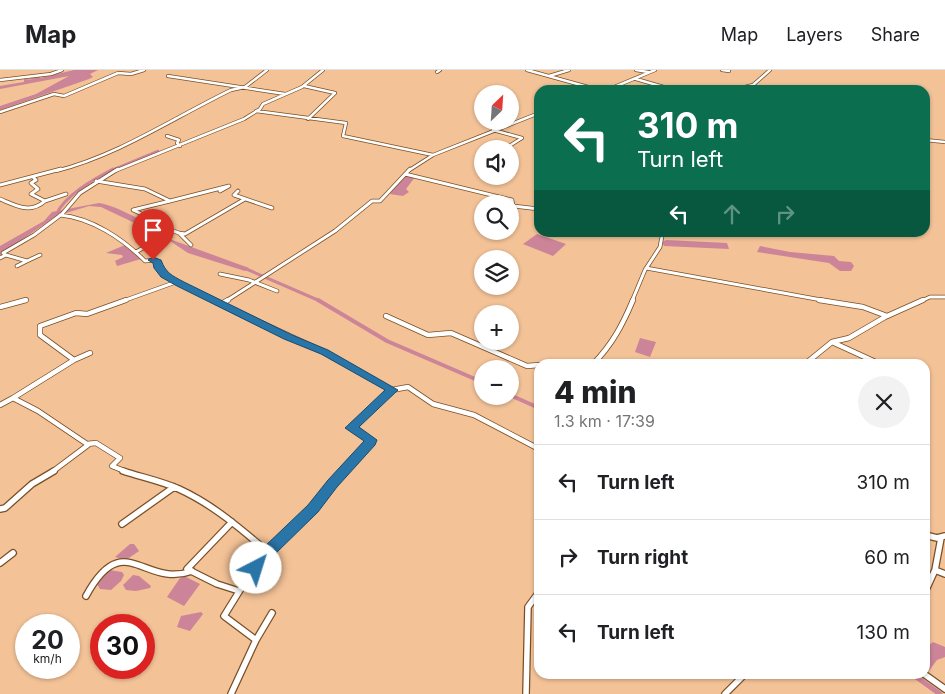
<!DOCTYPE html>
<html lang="en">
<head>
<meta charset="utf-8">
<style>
  body { margin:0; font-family:Inter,sans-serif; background:#f2f2f2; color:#202124; height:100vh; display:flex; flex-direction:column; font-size:19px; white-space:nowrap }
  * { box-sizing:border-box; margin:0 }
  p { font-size:16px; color:#757577 }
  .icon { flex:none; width:28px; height:28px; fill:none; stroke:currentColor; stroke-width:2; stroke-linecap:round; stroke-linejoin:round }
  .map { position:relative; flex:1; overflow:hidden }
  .side { position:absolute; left:534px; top:289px; width:396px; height:320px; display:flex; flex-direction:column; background:#fff; border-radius:15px; box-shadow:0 1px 4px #0004 }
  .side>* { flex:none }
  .guide { position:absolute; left:534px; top:15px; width:396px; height:152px; border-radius:15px; box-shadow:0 1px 4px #0004; background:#0b6e4f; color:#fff; overflow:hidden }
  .needle { width:32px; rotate:25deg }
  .controls { position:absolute; left:474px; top:15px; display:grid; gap:10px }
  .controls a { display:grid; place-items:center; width:45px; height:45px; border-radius:50%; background:#fff; box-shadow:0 1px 4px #0004; font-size:25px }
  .speed { position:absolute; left:15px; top:544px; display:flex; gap:10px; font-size:25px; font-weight:700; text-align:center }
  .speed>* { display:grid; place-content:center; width:65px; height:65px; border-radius:50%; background:#fff; box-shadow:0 1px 4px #0004; line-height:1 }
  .speed small { font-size:12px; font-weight:400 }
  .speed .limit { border:8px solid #d22; background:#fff; color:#111 }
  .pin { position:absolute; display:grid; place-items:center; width:42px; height:42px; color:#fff; margin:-51px -21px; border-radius:50% 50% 50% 0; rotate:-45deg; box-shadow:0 0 5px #0007 }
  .pin .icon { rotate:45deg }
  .me { position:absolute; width:55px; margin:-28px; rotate:40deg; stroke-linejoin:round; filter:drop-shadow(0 0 4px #0008) }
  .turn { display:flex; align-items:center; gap:18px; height:105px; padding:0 20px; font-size:22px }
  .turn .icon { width:65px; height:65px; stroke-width:2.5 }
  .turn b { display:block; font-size:35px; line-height:42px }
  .lanes { display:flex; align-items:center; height:48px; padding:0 20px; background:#0003; justify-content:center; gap:25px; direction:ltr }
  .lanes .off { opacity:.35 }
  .round { display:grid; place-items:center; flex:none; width:52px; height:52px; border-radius:26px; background:#f2f2f2 }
  .head { display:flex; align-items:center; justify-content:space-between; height:85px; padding:0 20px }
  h1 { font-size:30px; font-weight:800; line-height:38px }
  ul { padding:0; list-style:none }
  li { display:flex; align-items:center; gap:15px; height:75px; padding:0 20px; border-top:1px solid #e0e0e0 }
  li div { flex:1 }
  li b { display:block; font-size:19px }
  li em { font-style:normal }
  header { display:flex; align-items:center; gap:30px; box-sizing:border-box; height:70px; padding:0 25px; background:#fff; border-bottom:1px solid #e0e0e0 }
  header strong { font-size:24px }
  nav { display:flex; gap:28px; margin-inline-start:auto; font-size:18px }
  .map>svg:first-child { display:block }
  .water { fill:#cc8498 }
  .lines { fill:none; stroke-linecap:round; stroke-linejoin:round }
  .canal-far3 { stroke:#cc8498; stroke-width:2.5 }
  .canal-far2 { stroke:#cc8498; stroke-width:3 }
  .canal-far1 { stroke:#cc8498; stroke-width:4 }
  .canal { stroke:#cc8498; stroke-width:5 }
  .minor-far3-casing { stroke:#7a4f26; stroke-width:4 }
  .minor-far2-casing { stroke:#7a4f26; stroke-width:4.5 }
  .minor-far1-casing { stroke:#7a4f26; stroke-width:6 }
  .minor-casing { stroke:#7a4f26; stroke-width:8 }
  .minor-far3 { stroke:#fff; stroke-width:2.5 }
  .minor-far2 { stroke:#fff; stroke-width:3 }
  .minor-far1 { stroke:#fff; stroke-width:4.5 }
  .minor { stroke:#fff; stroke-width:5.5 }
  .route { fill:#2975a8; stroke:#1b4c6d }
</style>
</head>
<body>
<header>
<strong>Map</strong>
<nav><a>Map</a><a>Layers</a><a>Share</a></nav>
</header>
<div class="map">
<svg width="945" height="624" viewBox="0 0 945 624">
  <rect width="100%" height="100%" fill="#f3c297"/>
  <!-- water -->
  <path class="water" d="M74,0h24l-8,4 3,3 -4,2 -89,31v-4l36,-12 33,-18 -69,13v-3l24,-4v-3l10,1 -5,-1 10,-3 1,2z
    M404,105l11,2 -9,12 3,3 -6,4 -13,-2z
    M99,133c15,2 54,21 63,33l-61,-29 -12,-1 -33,10 -56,39v-9l44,-25 8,-9z
    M537,164l29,10 -13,12 -30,-12z
    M164,167l85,31 -4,3 -57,-18z
    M666,170l61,3 2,6 -65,-3 -2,-4z
    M125,175l16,14 -24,7 -2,-5 8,-4 -1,-2 -16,-2z
    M760,176l30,6 44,4 5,5 12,1 3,4 -3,5h-11l-11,-8 -72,-11z
    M640,268l16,4 -6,15 -15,-5z
    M130,474h4l5,7 -13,9 -11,-3z
    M109,500l13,2 2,3 -3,6 -10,9 -11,-1 -3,-5z
    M133,505l6,1 12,10 -1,2 -14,3 -10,-1 -3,-5z
    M184,506l16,8 -16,22 -17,-9 13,-19z
    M201,542l2,2 -13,17 -13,-4 4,-11z
    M933,572l12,5v10l-8,3 -9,12 -3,-1v-26l3,1z"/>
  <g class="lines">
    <!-- canal-far3 -->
    <path class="canal-far3" d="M110,101l48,-20"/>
    <!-- canal-far2 -->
    <path class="canal-far2" d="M56,145c9,-20 38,-36 57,-46
      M244,198l76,33"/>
    <!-- canal-far1 -->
    <path class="canal-far1" d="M318,230l69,41 95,41
      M510,325l29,13"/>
    <!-- canal -->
    <path class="canal" d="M912,604l28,20"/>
    <!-- minor-far3 casing -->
    <g class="minor-far3-casing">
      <path id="minor-far3" d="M527,0l72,20
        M636,0l12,2
        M722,0l7,1
        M437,2l3,-2
        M168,6l117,18
        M549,6l20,-6
        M636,9l38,11
        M0,10l51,-6 11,-4
        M304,16l31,7 -27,26
        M607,20l48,-20
        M733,20l20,-5 17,-15
        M256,41l90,12 -3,13 90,19
        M0,42l54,-18 10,2 54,-23 13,1 13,-4
        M493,60l29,8 -16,10 -7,-2
        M167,66l12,4 -2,3 3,3
        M925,70l20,2
        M56,101c63,-16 117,-53 175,-81l14,-3 22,-17
        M115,101l129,-52 16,-10 3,-5 39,-17 21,-17
        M408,101l25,-16 106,-42"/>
    </g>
    <!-- minor-far2 casing -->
    <g class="minor-far2-casing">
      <path id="minor-far2" d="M405,104l107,26 1,6 26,3
        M96,111l49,8 25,12 59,-15 -9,5
        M0,115l61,-16
        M238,121l-4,4 38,13
        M0,129c17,7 30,15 45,2l-14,-7 7,-5 -7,-6 5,-3 -3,-3
        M45,131l21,-7
        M170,131l-37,9 15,7 1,5 30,11 12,12
        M60,145c32,3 63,24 85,46l10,-1 4,5 -1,3 22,16 35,17
        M179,163l6,1 60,-35
        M136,182l35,-20
        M6,185l21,6 -10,5
        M0,188l6,-3 -3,-2 31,-18 28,-21 18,-21 38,-24
        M27,191l13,-6
        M646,198l181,33
        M220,204l29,6 28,11
        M22,231l4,-1
        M123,231l53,-19
        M226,231l109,-70 37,-30h8l30,-32
        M632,231l13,-31 15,-23 2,-11 -10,-4
        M921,231l9,-4h15"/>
    </g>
    <!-- minor-far1 casing -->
    <g class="minor-far1-casing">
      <path id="minor-far1" d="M212,230l112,52 68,38 16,-3 25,17 41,11 65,34
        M819,230l44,7 24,9
        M223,233l5,-3
        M0,237l26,-7
        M386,246l42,19 23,-2 76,33 12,-1
        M832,272l48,22
        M74,290l16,-7
        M593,294c19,-19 30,-40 40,-64
        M805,294l27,-22 17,-4 36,-21 38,-17
        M13,328l61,-38 -34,-25v-9l36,-13 11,1 39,-14
        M0,335l13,-7 25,13 49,33 9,-1 24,15 -8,8 15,6
        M52,402l36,-27
        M343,402l28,-32 -20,-12 41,-38"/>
    </g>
    <!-- minor casing -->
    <g class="minor-casing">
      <path id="minor" d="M123,401c18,6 38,10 56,18 33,15 61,39 89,63l-23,30 -21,34 32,24 -25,54
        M0,439l5,-1 27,-24 22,-13
        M232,452l-45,47 30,15 22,7
        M122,454l52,-37
        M925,465l12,3 8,-2
        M941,468l-6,32 10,4
        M268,482l45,-43 31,-38
        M0,493l13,-10
        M925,522l10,-22
        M86,526c38,-70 58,-7 106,-25
        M256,570l16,-27
        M924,604l21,15
        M526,624l2,-87 11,-15
        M725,624l20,-20"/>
    </g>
    <!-- minor-far3 -->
    <use href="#minor-far3" class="minor-far3"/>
    <!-- minor-far2 -->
    <use href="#minor-far2" class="minor-far2"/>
    <!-- minor-far1 -->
    <use href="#minor-far1" class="minor-far1"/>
    <!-- minor -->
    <use href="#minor" class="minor"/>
  </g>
  <!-- route -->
  <path class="route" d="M153,187l8,3c5,13 10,15 23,22l108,53 36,15 70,40 -39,37 18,13 -2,5 -38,42 -19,25 -45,44 -12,17 -5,1 -6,-1 -2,-5 15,-20 45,-43 20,-25 36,-39 -19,-13 40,-38 -64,-36 -37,-15 -107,-53 -16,-9 -7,-9 -1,-5 -5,-3z"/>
</svg>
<div class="controls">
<a><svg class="needle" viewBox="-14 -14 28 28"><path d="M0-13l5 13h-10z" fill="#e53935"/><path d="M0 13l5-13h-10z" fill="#757577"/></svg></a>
<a><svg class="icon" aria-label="sound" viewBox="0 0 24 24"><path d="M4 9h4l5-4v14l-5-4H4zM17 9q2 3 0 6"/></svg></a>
<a><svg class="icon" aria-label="search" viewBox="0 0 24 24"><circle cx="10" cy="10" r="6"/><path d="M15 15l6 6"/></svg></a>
<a><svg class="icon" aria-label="layers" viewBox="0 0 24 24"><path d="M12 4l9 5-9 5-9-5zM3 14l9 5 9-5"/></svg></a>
<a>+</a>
<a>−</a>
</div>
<div class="speed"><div>20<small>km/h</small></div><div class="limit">30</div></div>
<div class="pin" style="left:153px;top:190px;background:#d93025"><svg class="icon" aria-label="arrive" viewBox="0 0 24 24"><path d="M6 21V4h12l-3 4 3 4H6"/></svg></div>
<svg class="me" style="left:256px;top:498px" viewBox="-20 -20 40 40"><circle r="19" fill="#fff"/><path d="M0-13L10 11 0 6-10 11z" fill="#2975a8"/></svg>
<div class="guide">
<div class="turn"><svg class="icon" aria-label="left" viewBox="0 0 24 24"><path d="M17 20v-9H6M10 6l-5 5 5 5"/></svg><div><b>310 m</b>Turn left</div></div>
<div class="lanes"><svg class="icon" aria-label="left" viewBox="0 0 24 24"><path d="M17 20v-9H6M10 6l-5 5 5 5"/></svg><svg class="icon off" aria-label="ahead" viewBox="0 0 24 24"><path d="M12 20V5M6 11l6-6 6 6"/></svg><svg class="icon off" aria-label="right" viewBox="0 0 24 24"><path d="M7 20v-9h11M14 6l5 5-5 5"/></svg></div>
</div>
<section class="side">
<div class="head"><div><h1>4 min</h1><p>1.3 km · 17:39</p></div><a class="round"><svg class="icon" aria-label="close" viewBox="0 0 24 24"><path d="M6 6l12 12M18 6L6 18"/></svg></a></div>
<ul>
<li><svg class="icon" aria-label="left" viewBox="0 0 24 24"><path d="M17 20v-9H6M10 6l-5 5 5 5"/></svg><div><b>Turn left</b></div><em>310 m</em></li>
<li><svg class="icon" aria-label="right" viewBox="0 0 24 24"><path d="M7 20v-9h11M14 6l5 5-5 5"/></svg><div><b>Turn right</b></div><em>60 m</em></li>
<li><svg class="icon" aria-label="left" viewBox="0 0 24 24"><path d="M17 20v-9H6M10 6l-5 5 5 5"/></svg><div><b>Turn left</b></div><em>130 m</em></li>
</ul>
</section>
</div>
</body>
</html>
